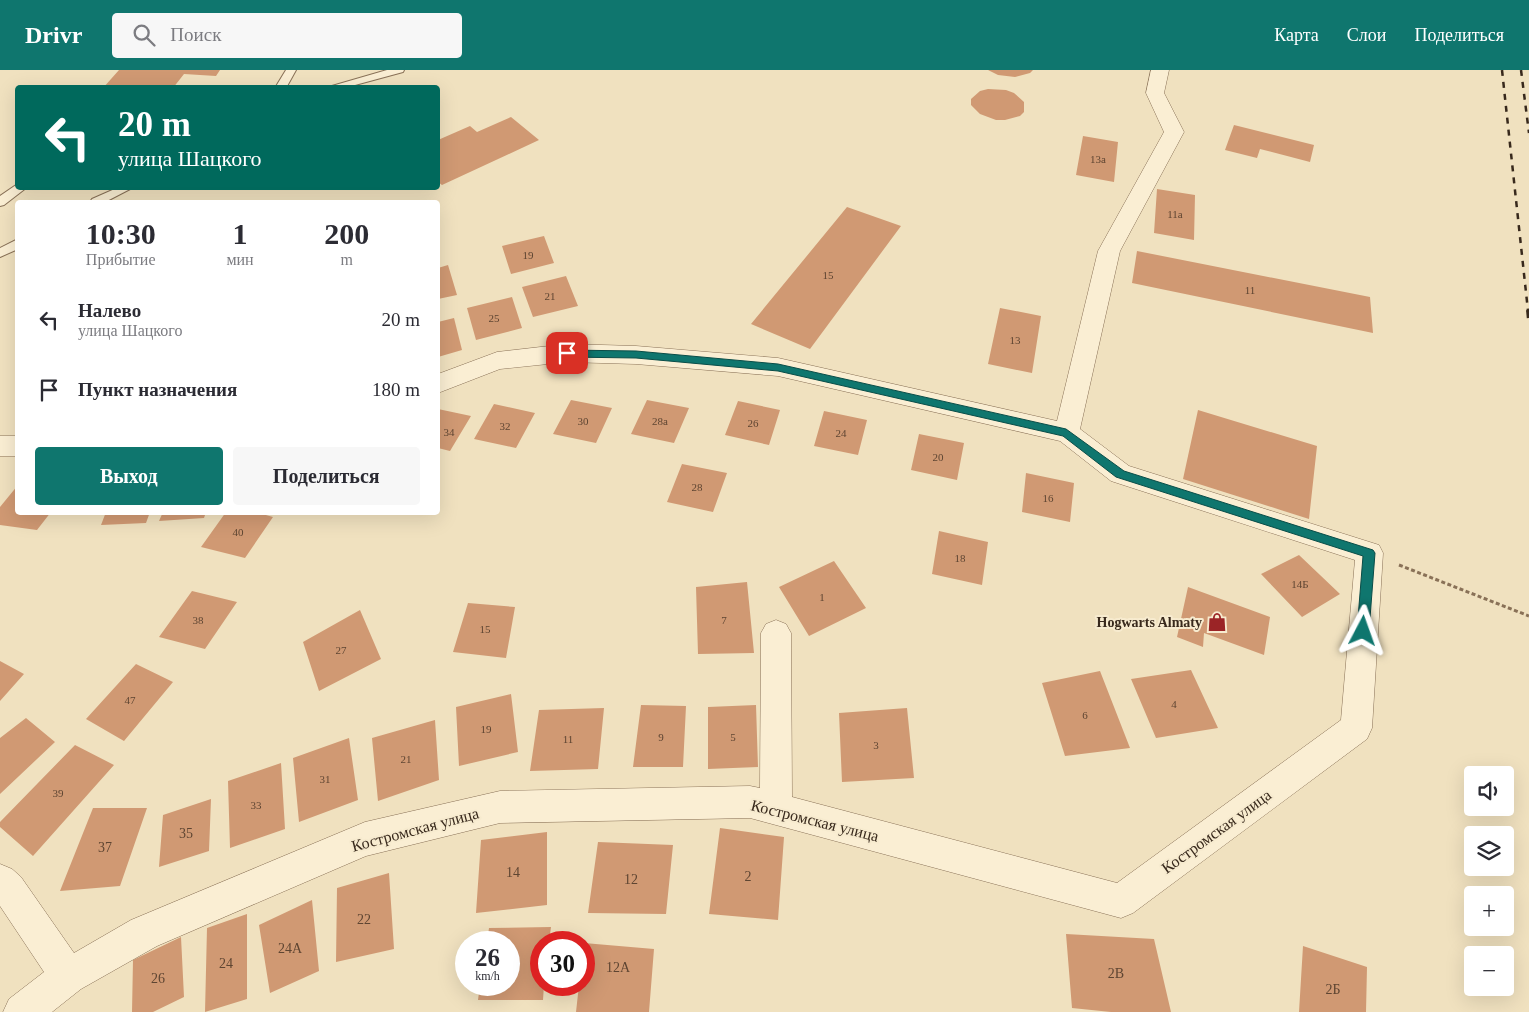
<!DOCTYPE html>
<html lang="ru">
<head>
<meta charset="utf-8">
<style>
  body { margin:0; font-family:"Times New Roman",serif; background:#f7f7f7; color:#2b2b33; height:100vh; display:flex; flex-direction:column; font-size:19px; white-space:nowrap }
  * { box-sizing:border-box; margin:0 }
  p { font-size:16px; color:#7c7c81 }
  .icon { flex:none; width:28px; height:28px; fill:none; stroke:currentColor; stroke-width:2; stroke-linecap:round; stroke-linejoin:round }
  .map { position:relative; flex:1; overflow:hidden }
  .drawer { position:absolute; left:15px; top:130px; width:425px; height:315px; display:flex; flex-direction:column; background:#fff; border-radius:5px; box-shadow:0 5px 20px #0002 }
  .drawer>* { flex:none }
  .top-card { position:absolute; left:15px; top:15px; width:425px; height:105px; border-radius:5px; box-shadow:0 5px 20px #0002; background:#00695c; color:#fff; overflow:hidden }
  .fabs { position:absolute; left:1464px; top:696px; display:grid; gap:10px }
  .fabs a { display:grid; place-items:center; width:50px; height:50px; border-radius:5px; background:#fff; box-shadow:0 5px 20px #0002; font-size:25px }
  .speed { position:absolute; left:455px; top:861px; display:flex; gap:10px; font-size:25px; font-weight:700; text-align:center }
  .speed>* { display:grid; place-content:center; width:65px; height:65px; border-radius:50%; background:#fff; box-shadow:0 5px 20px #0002; line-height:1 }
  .speed small { font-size:12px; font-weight:400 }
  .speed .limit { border:8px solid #d22; background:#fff; color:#111 }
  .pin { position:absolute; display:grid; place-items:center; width:42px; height:42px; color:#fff; margin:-21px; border-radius:10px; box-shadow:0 2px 8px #0006 }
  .me { position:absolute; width:55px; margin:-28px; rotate:4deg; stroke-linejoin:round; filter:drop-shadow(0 0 4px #0008) }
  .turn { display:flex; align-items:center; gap:18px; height:105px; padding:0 20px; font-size:22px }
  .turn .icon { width:65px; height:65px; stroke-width:2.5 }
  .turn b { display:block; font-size:35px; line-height:42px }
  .eta { display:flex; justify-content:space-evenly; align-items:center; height:85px; text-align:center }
  .eta b { font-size:30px; font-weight:700; line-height:35px }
  .cta { display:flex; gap:10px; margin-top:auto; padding:10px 20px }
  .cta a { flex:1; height:58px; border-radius:5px; background:#0f766e; color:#fff; font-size:20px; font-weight:700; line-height:58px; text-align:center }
  .cta a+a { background:#f7f7f7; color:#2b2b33 }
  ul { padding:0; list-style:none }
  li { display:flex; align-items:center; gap:15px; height:70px; padding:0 20px }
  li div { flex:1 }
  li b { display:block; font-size:19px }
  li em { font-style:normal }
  header { display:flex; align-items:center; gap:30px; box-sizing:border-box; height:70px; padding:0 25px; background:#0f766e; color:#fff }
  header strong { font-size:24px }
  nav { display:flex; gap:28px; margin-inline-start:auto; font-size:18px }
  .search { width:350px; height:45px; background:#f7f7f7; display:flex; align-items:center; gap:12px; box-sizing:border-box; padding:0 18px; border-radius:5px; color:#7c7c81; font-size:19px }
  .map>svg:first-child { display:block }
  .building { fill:#d09973 }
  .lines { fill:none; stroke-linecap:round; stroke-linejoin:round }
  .service-casing { stroke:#897157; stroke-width:2 }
  .minor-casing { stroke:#897157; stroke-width:1 }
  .path { stroke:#897157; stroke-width:3; stroke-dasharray:4 2.5; stroke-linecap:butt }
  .service { fill:#faeed3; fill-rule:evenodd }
  .minor { fill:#faeed3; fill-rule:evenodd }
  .rail-far1 { stroke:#38291c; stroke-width:2.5; stroke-dasharray:6 6; stroke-linecap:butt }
  .rail { stroke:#38291c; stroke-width:4; stroke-dasharray:8 8; stroke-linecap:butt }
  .route { fill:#0f766e; stroke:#0a4d48 }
  .labels { text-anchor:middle; stroke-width:4; stroke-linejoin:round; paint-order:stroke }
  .number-label { font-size:11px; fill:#5e4532 }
  .poi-label { font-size:14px; font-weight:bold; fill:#38291c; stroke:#f7ebcf; text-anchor:end }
  .near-number-label { font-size:14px; fill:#5e4532 }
  .near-street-label { font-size:16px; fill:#38291c; stroke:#f7ebcf }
</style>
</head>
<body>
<header>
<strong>Drivr</strong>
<div class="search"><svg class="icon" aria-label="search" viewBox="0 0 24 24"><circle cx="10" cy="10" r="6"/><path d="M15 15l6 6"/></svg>Поиск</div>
<nav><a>Карта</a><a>Слои</a><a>Поделиться</a></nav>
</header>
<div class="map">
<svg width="1529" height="942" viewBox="0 0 1529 942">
  <rect width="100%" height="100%" fill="#f0e1bf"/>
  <!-- building -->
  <path class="building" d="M119,0h101l-4,6 -32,-2 -11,14h-70z
    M988,0h45l-3,3 -15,4 -17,-2z
    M988,19l18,1 8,3 10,9v10l-4,4 -15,4h-9l-16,-6 -9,-9v-6l9,-8z
    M511,47l28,23 -97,45 -4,-3v-42l32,-14 7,6z
    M1234,55l80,20 -4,17 -50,-13 -3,9 -32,-8z
    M1083,66l35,6 -4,40 -38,-7z
    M1157,119l38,6 -1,45 -40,-7z
    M847,137l54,19 -91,123 -59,-25z
    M544,166l10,27 -43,11 -9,-28z
    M1137,181l233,46 3,36 -241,-50z
    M448,195l9,30 -19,4v-31z
    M566,206l12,30 -45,11 -11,-30z
    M512,227l10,31 -46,12 -9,-32z
    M1000,238l41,8 -9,57 -44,-9z
    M454,248l8,32 -24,7v-35z
    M571,330l41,8 -16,35 -43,-9z
    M647,330l42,8 -15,35 -43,-9z
    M738,331l42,9 -11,35 -44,-10z
    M494,334l41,9 -19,35 -42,-9z
    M438,339l33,7 -21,35 -12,-3z
    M1198,340l119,36 -8,73 -126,-40z
    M824,341l43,9 -9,35 -44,-9z
    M919,364l45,9 -7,37 -46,-10z
    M682,394l45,9 -14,39 -46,-10z
    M1026,403l48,10 -4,39 -48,-10z
    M18,415v27h33l-14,18 -37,-5v-18z
    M106,442h44l-4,11 -45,2z
    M163,442h43l-2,6 -45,3z
    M226,442h29l18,5 -28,41 -44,-11z
    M939,461l49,11 -6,43 -50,-11z
    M1299,485l41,39 -38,23 -41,-43z
    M834,491l32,47 -57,28 -30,-49z
    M747,512l7,71 -56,1 -2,-67z
    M1188,517l82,30 -6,38 -60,-22 -1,14 -26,-10z
    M192,521l45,11 -32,47 -46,-12z
    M468,533l47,4 -9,51 -53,-6z
    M360,540l21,49 -62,32 -16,-49z
    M0,591l24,13 -24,27z
    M136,594l37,18 -49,59 -38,-22z
    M1191,600l27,58 -62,10 -25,-59z
    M1100,601l30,77 -65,8 -23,-73z
    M511,624l7,58 -59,14 -3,-59z
    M641,635l45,1 -3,61h-50z
    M756,635l2,62 -50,2v-62z
    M604,638l-6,61 -68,2 9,-61z
    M907,638l7,70 -72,4 -3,-69z
    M26,648l29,24 -55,52v-56z
    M435,650l4,60 -61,21 -6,-63z
    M349,668l9,62 -59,22 -6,-64z
    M75,675l39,20 -81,91 -33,-29v-5z
    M281,693l4,66 -55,19 -2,-67z
    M211,729l-2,52 -50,16 4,-52z
    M93,738h54l-27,78 -60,5z
    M720,758l64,9 -6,83 -69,-6z
    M547,762v73l-71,8 5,-73z
    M598,772l75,3 -7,69 -78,-1z
    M389,803l5,76 -58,13 1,-74z
    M312,830l7,71 -49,22 -11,-68z
    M247,844v85l-42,13 2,-84z
    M551,857l-2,15h-8v43h3l-1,15h-65l2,-15h29v-43h-22l2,-14z
    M1066,864l88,5 17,73h-60l-39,-4z
    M181,867l3,60 -31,15h-21l1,-52z
    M584,873l70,6 -5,63h-73l3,-27h5z
    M1303,876l64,21 -1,45h-67z"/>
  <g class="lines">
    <!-- service casing -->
    <g class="service-casing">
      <path id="service" d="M286,0h10l-10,18h-11z
        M387,0h17l-1,2 -59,16h-19z
        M16,115h2v3h8l-22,17 -4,1v-10z
        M117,118h15l-27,14h-15l2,-3z
        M18,169v10l-18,8v-9z"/>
    </g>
    <!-- minor casing -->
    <g class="minor-casing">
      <path id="minor" d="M1151,0h18l-5,23 20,39 -64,119 -40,178 49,37 250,79 4,8 -11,175 -5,11 -234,174 -12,5 -371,-100 -250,5 -134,33 -209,90 -76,43 -29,23h-49l6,-13 35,-27 -44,-66v-42l12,5 9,8 53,76 57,-33 234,-98 135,-31 250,-5 10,2 1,-155 5,-9 10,-4 10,4 5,9 1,164 325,86 224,-163 14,-160 -244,-79 -51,-40 -282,-65 -142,-12 -69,-2 -67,7 -62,24v-19l59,-22 70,-8 69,2 142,12 279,63 41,-170 66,-119 -18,-39z
        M0,366h18v20h-18z"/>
    </g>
    <!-- path -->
    <path class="path" d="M1399,495l130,51"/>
    <!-- service -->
    <use href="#service" class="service"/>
    <!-- minor -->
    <use href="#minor" class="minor"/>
    <!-- rail-far1 -->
    <path class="rail-far1" d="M1502,0l26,241
      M1521,0l8,63"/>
    <!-- rail -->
    <path class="rail" d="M1528,240l1,10"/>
  </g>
  <!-- route -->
  <path class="route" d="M567,280l69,1 142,13 288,65 58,42 249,79 2,3 -6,78 -1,4 -5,2 -4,-2 -2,-4 6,-75 -247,-79 -53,-41 -285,-65 -142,-13 -69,-1 -5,-4z"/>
  <!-- icons -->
  <defs>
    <g id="shop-bare" transform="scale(1.5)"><path d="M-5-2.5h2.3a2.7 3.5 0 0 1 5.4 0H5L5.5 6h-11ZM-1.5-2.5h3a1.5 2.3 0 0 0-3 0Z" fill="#9b2426" stroke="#f7ebcf" stroke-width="2.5" paint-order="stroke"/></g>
  </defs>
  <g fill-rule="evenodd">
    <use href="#shop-bare" x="1217" y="552"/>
  </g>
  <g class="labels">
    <!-- number labels -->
    <g class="number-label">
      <text x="1098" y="93">13а</text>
      <text x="1175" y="148">11а</text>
      <text x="528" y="189">19</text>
      <text x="828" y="209">15</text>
      <text x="1250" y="224">11</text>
      <text x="550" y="230">21</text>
      <text x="494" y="252">25</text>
      <text x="1015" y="274">13</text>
      <text x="583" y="355">30</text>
      <text x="660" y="355">28а</text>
      <text x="753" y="357">26</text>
      <text x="505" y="360">32</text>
      <text x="449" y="366">34</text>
      <text x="841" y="367">24</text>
      <text x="938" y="391">20</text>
      <text x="697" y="421">28</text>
      <text x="1048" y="432">16</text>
      <text x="238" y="466">40</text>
      <text x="960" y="492">18</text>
      <text x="1300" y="518">14Б</text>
      <text x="822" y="531">1</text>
      <text x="198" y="554">38</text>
      <text x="724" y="554">7</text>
      <text x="485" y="563">15</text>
      <text x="341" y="584">27</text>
      <text x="130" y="634">47</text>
      <text x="1174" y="638">4</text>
      <text x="1085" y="649">6</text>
      <text x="486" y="663">19</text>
      <text x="661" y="671">9</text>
      <text x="733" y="671">5</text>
      <text x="568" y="673">11</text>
      <text x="876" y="679">3</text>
      <text x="406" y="693">21</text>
      <text x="325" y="713">31</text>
      <text x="58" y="727">39</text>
      <text x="256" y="739">33</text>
    </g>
    <!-- poi labels -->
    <g class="poi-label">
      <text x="1202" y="557">Hogwarts Almaty</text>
    </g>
    <!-- near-number labels -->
    <g class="near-number-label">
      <text x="186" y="768">35</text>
      <text x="105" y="782">37</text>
      <text x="513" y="807">14</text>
      <text x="748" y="811">2</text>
      <text x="631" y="814">12</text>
      <text x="364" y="854">22</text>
      <text x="290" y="883">24А</text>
      <text x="226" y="898">24</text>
      <text x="618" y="902">12А</text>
      <text x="1116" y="908">2В</text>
      <text x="158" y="913">26</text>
      <text x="1333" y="924">2Б</text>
    </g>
    <!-- near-street labels -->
    <g class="near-street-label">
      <text transform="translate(815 750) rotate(14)" y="6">Костромская улица</text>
      <text transform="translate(415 759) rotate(-15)" y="6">Костромская улица</text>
      <text transform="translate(1216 761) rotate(-36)" y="6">Костромская улица</text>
    </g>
  </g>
</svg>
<div class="fabs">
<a><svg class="icon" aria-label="sound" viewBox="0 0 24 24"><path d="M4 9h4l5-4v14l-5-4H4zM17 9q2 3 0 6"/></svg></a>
<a><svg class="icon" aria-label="layers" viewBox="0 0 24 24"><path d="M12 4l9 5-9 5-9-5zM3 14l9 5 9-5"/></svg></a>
<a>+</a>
<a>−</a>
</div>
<div class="speed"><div>26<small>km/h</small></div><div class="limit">30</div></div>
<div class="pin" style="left:567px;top:283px;background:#d93025"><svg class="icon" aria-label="arrive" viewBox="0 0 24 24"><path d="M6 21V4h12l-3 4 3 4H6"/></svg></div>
<svg class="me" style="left:1363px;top:561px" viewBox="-20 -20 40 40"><path d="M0-17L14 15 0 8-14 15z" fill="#0f766e" stroke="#fff" stroke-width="4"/></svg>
<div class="top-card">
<div class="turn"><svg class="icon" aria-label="left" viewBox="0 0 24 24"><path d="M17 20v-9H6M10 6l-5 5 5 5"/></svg><div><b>20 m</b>улица Шацкого</div></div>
</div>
<section class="drawer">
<div class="eta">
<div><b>10:30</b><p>Прибытие</p></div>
<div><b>1</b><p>мин</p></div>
<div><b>200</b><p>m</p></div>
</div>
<ul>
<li><svg class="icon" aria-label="left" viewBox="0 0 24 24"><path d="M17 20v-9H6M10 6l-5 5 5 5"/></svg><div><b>Налево</b><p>улица Шацкого</p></div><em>20 m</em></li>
<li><svg class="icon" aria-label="arrive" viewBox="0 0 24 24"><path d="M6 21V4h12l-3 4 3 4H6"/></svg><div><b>Пункт назначения</b></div><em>180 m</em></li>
</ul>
<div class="cta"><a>Выход</a><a>Поделиться</a></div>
</section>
</div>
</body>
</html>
